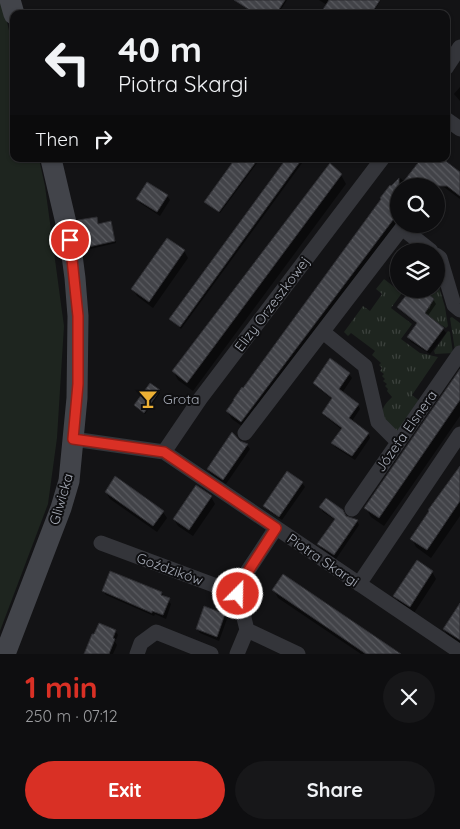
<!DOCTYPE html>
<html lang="en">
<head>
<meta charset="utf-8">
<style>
  body { margin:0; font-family:Quicksand,sans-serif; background:#171719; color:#f1f3f6; height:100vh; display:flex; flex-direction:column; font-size:19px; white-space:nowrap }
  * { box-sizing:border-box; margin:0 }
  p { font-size:16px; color:#9b9c9f }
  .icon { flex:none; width:28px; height:28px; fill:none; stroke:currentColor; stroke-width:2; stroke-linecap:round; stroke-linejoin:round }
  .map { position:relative; height:654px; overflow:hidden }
  .panel { display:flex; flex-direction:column; background:#0e0e10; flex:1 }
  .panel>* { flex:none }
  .guide { position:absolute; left:10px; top:10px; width:440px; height:152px; border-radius:10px; box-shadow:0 1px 4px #0004,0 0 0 1px #2e2e30; background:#0e0e10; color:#f1f3f6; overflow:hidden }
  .tools { position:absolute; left:390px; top:178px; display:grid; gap:10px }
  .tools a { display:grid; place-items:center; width:55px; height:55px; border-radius:50%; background:#0e0e10; box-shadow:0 1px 4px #0004,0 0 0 1px #2e2e30; font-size:25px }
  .pin { position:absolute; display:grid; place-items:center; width:42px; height:42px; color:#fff; margin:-21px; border:2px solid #fff; border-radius:50%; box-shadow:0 1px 5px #0007 }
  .me { position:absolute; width:55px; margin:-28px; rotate:23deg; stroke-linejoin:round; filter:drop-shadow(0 0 4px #0008) }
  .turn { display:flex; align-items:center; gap:18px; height:105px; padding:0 25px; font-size:22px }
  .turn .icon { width:65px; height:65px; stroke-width:2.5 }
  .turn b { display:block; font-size:35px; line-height:42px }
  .then { display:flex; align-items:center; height:48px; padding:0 25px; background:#0003; gap:10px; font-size:19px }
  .round { display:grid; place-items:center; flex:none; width:52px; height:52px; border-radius:26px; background:#171719 }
  .headline { display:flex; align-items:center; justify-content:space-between; height:85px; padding:0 25px }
  h1 { font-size:30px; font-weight:700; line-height:38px; color:#d93025 }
  .cta { display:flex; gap:10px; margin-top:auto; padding:10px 25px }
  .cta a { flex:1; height:58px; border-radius:30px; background:#d93025; color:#fff; font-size:20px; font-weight:700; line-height:58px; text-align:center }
  .cta a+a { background:#171719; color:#f1f3f6 }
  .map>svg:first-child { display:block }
  .grass { fill:url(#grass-tufts) }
  .garden { fill:#1e251f }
  .shadow { fill:#0007 }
  .building { fill:url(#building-back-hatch); stroke:#2d2d31 }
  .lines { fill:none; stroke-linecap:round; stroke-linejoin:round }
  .street { stroke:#34353a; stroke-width:15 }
  .secondary { stroke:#42444a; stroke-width:21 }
  .route-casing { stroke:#8d1f18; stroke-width:12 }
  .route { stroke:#d93025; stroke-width:9 }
  .labels { text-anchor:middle; stroke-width:4; stroke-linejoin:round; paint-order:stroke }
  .street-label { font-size:14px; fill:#a5aab5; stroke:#0e0e10 }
  .poi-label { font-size:14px; fill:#a5aab5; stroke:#0e0e10; text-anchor:start }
</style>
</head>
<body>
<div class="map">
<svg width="460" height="654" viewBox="0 0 460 654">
  <defs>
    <pattern id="grass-tufts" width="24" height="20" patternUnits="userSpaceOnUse" patternTransform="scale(1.25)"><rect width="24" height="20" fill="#1e251f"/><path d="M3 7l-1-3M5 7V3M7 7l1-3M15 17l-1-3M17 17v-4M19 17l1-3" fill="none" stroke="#3c423d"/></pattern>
    <pattern id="building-back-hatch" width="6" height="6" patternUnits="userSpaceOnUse" patternTransform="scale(1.25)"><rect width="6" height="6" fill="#424348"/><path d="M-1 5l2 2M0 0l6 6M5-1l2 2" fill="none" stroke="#5a5b60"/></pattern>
  </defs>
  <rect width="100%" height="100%" fill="#131315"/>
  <!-- grass -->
  <path class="grass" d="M436,277l9,30 3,19 -2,2 -22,-14 10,-15 -9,-7 2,-3h9z
    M384,279l18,14 -11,15 21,16 -11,15 19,14 18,4 -26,38 10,8 -23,29 -12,-6c-6,-15 -7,-17 5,-29l-5,-6 1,-2 -3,-3 2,-2 -4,-3 2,-2 -3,-3 2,-2 -4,-3 2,-3 -3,-3 2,-2 -9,-8 3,-4 -24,-18 -3,3 -4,-4 19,-26 7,5 12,-17 -6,-5z
    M452,317l8,6v25l-5,3 -5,-33z
    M448,331l2,1 3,21 -18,1 -1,-3z"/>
  <!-- garden -->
  <path class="garden" d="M0,0h2l12,52v107h25l6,27 19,140 -7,112 -9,66 -48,127z"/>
  <!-- shadow -->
  <path class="shadow" d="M234,0h53l-9,14h-22z
    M319,0h62l-9,14h-51l6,-9z
    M460,87v14l-6,-7z
    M237,159h23l-40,54 -14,-11z
    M287,159h18l-124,170 -10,-10z
    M423,159h17l20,15v25l-27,-20 -6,7h-28v38l-153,205 -14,-10 -5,-8 164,-223 9,-10 5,4z
    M341,175l5,9 -153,207 -15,-11 -5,-9z
    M147,184l20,12 3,4 -10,16 -20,-13 -2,-4z
    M96,218l3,7 12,-3 5,21 -30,7 -1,-3z
    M184,251l4,7 -35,50 -16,-12 -4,-7z
    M399,264v24l-8,-6 -2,-4z
    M400,289h20l13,10 3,5 -9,13 16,12 3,4 -16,21 -19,-12 -3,-5 10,-12 -17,-14 -2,-4 9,-12z
    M460,370v46l-76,110 -13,-9 -5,-9z
    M349,374l3,4 -10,15 16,12 2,4 -8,12 16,12 2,5 -15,22 -20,-13 -2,-4 9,-13 -16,-13 -3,-4 10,-13 -16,-13 -3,-4z
    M159,391l1,2 -15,21 -8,-7 -1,-2z
    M239,442l8,3 3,4 -24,35 -15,-10 -3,-4z
    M460,469v47l-29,42 -15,-11 -4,-8z
    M302,483l3,4 -23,33 -15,-10 -3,-4z
    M196,487l15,10 4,7 -22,32 -15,-10 -4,-7z
    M106,492l57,20 4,6 -10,14 -47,-33z
    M321,507l36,14 2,4 -23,34 -15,-11 -2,-4 16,-24 -12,-8z
    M417,562l15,10 4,7 -22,34 -15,-10 -4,-7z
    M274,590l120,64h-33l-83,-56z
    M103,591l58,2 10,11 -5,15 -11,-5 -1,2 -48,-21z
    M460,605v39l-12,-8 -4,-7z
    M224,615l3,4 -8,22 -19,-8 -3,-4z
    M115,631l3,4 -3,7 2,3 -4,9h-26z"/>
  <!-- building -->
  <path class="building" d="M234,0h51l-9,14h-20z
    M329,0h51l-9,14h-51z
    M235,159h23l-39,53 -15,-10z
    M286,159h16l-122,168 -11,-8z
    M421,159h22l17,13v24l-13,-10h-47z
    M330,163l12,11 -155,209 -15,-12z
    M399,178v34l-158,210 -15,-11 8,-11h-1l9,-13 1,1 138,-189 -1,-1 10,-13 1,1z
    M147,182l21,13 -11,17 -21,-13z
    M97,217l1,7 13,-3 4,20 -31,7 -6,-28z
    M167,238l18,12 -36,52 -18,-13z
    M411,289h11l12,10 -9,14 19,15 -17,23 -20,-14 10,-14 -20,-16z
    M330,358l20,15 -11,16 20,15 -10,14 20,15 -17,23 -21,-13 11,-15 -20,-15 10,-15 -19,-15z
    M460,369v31l-81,118 -15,-10z
    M150,383l10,7 -16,23 -10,-8z
    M232,432l8,9 8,3 -25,36 -16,-11z
    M460,466v35l-33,49 -17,-11 19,-28 -1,-1z
    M287,471l16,11 -24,35 -16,-11z
    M115,476l49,35 -11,15 -48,-34z
    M196,485l16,11 -23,34 -16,-11z
    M326,498l17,12 3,6 12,4 -24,35 -17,-11 18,-25 -16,-12z
    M417,560l16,11 -23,36 -17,-11z
    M110,571l52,21 -1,3 9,3 -7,17 -11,-4v2l-50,-22z
    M283,574l118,80h-35l-94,-64z
    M460,603v37l-17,-11z
    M204,606l21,8 -8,23 -21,-8z
    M99,623l17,7 -3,8 2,1 -6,15h-25l8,-20h2z"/>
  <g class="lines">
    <!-- street -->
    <path class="street" d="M446,68l14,-21
      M446,119l14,10
      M402,228l29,23
      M436,255l4,3 14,47 6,5
      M323,332l42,34 13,56 20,20
      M245,433l160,-209
      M73,439l91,13 296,200
      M164,452l36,-53 182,-240
      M352,509l108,-156
      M101,543l137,51
      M359,584l101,-150
      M247,630l51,24
      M137,654l4,-11 15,-11 55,22
      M237,654l10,-24 -9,-36 1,-10 37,-56"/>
    <!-- secondary -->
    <path class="secondary" d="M10,0l4,14
      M5,654l56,-146 8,-27 8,-83 1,-82 -3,-38 -5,-38 -19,-81"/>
  </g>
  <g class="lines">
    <!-- route casing -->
    <g class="route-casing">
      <path id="route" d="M70,240l8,76v68l-5,55 91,13 112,76 -36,56 -2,10"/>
    </g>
    <!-- route -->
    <use href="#route" class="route"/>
  </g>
  <!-- icons -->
  <defs>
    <g id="bar-bare" transform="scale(1.5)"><path d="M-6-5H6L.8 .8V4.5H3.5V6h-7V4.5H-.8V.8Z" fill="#ecb034" stroke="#0e0e10" stroke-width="2.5" paint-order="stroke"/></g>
  </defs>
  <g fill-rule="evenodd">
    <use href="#bar-bare" x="148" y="399"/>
  </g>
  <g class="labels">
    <!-- street labels -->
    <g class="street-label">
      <text transform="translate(272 304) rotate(-53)" y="5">Elizy Orzeszkowej</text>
      <text transform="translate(406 431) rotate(-55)" y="5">Józefa Elsnera</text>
      <text transform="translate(61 499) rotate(-74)" y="5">Gliwicka</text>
      <text transform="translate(323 560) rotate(34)" y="5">Piotra Skargi</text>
      <text transform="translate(170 569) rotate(20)" y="5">Goździków</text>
    </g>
    <!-- poi labels -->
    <g class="poi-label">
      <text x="163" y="404">Grota</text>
    </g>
  </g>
</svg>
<div class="tools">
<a><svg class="icon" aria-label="search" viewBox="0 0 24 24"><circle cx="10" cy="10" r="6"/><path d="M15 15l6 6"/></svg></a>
<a><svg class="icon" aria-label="layers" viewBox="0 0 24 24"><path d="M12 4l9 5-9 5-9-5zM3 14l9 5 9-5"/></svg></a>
</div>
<div class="pin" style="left:70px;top:240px;background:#d93025"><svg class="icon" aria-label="arrive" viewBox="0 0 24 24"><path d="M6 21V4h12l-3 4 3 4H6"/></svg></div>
<svg class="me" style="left:238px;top:594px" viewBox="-20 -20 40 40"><circle r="17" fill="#d93025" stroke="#fff" stroke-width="3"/><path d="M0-11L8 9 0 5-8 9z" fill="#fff"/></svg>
<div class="guide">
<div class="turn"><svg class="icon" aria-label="left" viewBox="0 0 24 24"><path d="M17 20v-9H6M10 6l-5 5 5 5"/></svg><div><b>40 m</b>Piotra Skargi</div></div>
<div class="then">Then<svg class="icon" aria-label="right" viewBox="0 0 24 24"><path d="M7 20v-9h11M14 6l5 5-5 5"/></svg></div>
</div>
</div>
<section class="panel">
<div class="headline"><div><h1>1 min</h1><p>250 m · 07:12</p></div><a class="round"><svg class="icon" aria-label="close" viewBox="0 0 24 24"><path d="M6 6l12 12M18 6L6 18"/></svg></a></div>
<div class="cta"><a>Exit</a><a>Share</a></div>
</section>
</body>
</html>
